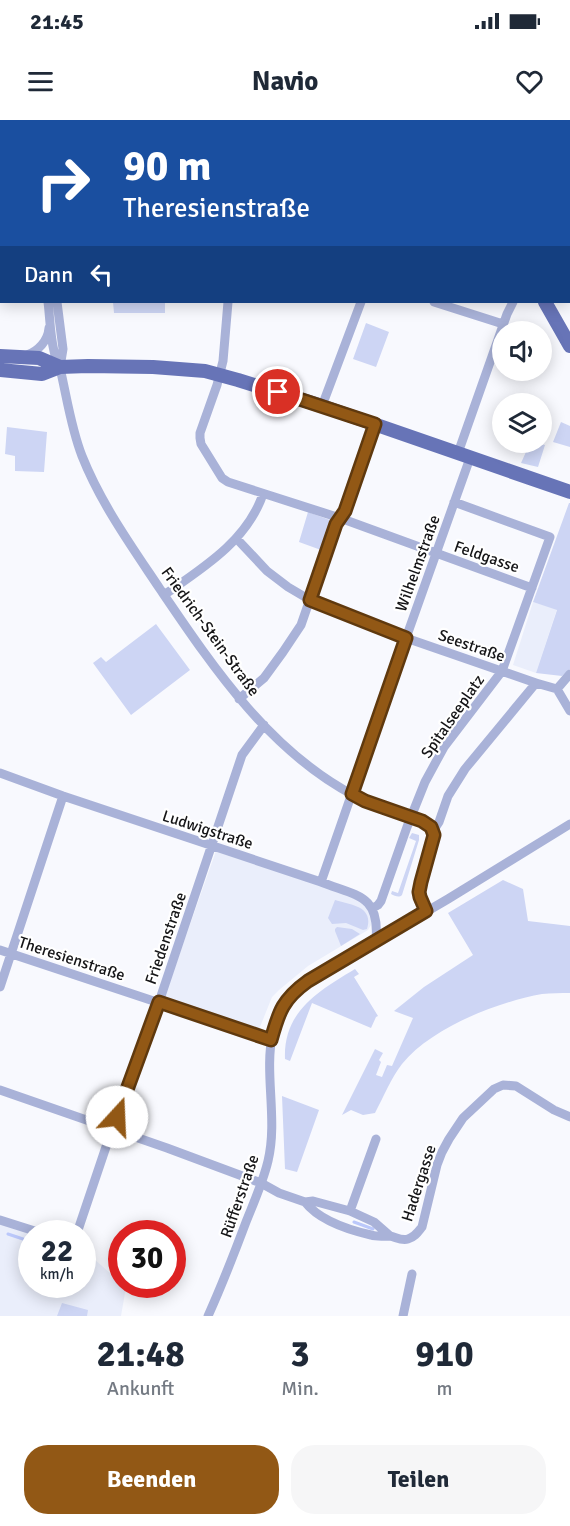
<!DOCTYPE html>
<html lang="de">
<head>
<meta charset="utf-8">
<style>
  body { margin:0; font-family:Signika,sans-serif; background:#f6f6f7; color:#1f2937; height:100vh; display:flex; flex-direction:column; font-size:22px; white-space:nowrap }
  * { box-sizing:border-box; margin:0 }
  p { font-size:20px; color:#747a83 }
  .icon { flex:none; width:33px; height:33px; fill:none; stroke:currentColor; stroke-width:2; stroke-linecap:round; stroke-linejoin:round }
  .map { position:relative; height:1196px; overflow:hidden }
  .panel { display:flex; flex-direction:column; background:#fff; flex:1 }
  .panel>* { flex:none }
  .top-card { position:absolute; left:0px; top:0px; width:570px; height:183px; box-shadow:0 3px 15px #0003; background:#1a4fa0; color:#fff; overflow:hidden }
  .buttons { position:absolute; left:492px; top:201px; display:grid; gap:12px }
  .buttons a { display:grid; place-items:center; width:60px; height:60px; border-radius:50%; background:#fff; box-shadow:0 3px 15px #0003; font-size:30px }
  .speed { position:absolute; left:18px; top:1100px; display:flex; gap:12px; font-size:30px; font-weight:700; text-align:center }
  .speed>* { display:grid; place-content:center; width:78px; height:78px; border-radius:50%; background:#fff; box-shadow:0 3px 15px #0003; line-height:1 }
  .speed small { font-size:15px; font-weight:400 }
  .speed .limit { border:9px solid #d22; background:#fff; color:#111 }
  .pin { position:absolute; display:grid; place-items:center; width:51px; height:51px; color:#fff; margin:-26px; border:3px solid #fff; border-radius:50%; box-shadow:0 2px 6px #0007 }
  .me { position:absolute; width:66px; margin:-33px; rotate:20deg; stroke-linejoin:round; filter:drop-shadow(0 0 4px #0008) }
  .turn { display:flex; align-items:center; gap:21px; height:126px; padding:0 24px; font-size:27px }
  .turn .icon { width:78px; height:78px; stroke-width:2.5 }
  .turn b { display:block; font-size:42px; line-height:51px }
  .then { display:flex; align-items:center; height:57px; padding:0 24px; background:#0003; gap:12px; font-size:22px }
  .eta { display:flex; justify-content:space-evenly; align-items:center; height:102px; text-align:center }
  .eta b { font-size:36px; font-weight:700; line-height:42px }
  .primary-button { display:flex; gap:12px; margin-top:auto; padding:12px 24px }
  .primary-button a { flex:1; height:69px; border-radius:24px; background:#925815; color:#fff; font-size:24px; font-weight:700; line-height:69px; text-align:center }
  .primary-button a+a { background:#f6f6f7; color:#1f2937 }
  .status { display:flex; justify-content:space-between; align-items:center; height:42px; padding:0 30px; background:#fff; direction:ltr }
  .status svg { height:16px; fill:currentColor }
  header { display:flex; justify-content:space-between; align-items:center; height:78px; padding:0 24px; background:#fff; font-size:27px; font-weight:700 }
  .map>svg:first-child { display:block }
  .built { fill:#eaeefb }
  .green { fill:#cdd5f4 }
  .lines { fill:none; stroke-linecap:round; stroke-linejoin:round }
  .stream { stroke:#bbc8fb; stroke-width:3 }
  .street { stroke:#a9b2d8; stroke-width:9 }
  .primary { stroke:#6774b7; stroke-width:14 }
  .route-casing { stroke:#5f390e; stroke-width:15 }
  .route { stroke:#925815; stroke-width:10 }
  .labels { text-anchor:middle; stroke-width:4.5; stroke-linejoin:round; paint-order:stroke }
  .street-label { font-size:16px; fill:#151517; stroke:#fff }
</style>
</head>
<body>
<div class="status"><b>21:45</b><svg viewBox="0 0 49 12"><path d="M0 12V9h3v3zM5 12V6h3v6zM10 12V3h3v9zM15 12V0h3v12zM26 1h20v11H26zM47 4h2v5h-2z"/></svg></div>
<header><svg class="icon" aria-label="menu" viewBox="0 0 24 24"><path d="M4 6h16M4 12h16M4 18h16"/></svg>Navio<svg class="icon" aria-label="heart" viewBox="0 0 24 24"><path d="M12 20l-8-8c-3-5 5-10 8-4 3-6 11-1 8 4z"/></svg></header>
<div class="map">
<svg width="570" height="1196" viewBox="0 0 570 1196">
  <rect width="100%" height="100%" fill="#f8f9fe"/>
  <!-- built -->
  <path class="built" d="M533,482l24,7 -21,64 -23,-8z
    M216,731l96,31 52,20 10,18 -6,10 -60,36 -29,24 -7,7 -14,35 -95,-31z
    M0,1104l31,10 1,50h50l1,-33 3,1 40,35 -5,29h-121z"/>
  <!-- green -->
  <path class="green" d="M113,182h52v11h-51z
    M366,203l23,9 -13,35 -23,-8z
    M561,302l9,4v21l-17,-5z
    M7,307l40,5 -3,40 -29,-1v-15l-10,-2z
    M530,323h7l8,2 -7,22 -17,-4z
    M569,383h1v166l-8,7 -26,-3 21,-63 -24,-8z
    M308,392l22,8 -9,30 -22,-8z
    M156,504l34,46 -59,45 -38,-52 8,-6 5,5z
    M412,713l7,2v5l-17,55c-3,3 -7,1 -11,-1l1,-3 6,2 18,-52 -7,-3z
    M503,760l20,9 5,32 42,5v67c-9,0 -19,0 -28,1 -45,8 -111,34 -140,70 -11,14 -18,32 -27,49l-12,2 -12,-5 -9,5 33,-66 8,4 -4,7 2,2 -5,13 6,2 5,-12 5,1 21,-48 -19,-7 30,-24 49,-32 -25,-42z
    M335,780c16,5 39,6 32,29l-4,1 -17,-7 -14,1 -4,-6z
    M337,807l15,2 8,5 -19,12 -6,-15v-2z
    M355,849l4,5 -5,3 24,39 -2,1 -5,11 -59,-25 -22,58 -5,-2c-2,-48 34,-68 70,-90z
    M282,976l37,14 -22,62 -12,-3z
    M62,1183l26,7 -1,6h-30z"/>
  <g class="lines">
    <!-- stream -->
    <path class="stream" d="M354,1102l19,7
      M8,1114l21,7
      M82,1135l2,1"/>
    <!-- street -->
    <path class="street" d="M17,0l1,2
      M214,0v2
      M353,0v2
      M494,2l4,-2
      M568,115h2
      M0,129l2,-1
      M48,182c2,16 2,33 6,49 1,6 4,11 6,17 7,30 11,60 22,88 19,48 50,91 78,133 53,78 109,162 195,207 21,11 45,18 67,25l9,6 2,4
      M57,182l6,47 -3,18
      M228,182l-5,59 -6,24 -17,48v5l1,6 21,34 6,4 112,36 192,70
      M434,182l69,22
      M27,235c11,-4 21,-14 22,-27
      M322,286l39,-104
      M458,333l49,-139 6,-12
      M236,418l31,33 21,16 22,13 96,38 130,45 21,6 13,22
      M164,475c39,-27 83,-54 99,-101
      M557,569l13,-15
      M239,579l25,-21 19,-26 18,-27 35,-101 9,-13 30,-87
      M0,653l63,23 258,86c35,14 59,12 55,58
      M321,762l85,-244 64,-180
      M373,788l5,-3 3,-4 26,-74 18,-45 19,-35 58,-76 48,-134 -96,-35
      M426,791l-6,-14 1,-15 12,-42v-9l6,-9 9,-26 17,-27 71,-86
      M0,830l271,90
      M0,867l63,-191
      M0,970l167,58 94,35 18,10 26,9 8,-1 37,10 24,11 16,14
      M305,1082c14,18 44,28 66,33 6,2 12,1 19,1 6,1 11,5 18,3 7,-2 10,-7 14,-12l15,-62 5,-13 7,-13 14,-21 31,-29 9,-4 13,1 38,24 16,7
      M350,1091l26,-72
      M0,1100l41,13
      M77,1113l35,-104 47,-127 83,-247 22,-30
      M208,1196c14,-31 26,-62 38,-94 8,-20 17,-40 22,-61 15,-62 -24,-135 40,-180l140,-82 122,-75
      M403,1196l9,-42"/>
    <!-- primary -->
    <path class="primary" d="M457,0v2
      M545,182l25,44
      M0,236l39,2 21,9
      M0,250l42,4 18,-7 28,-1 65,1 52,4 33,9 84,26 248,86"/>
  </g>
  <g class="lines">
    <!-- route casing -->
    <g class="route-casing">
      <path id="route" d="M117,997l42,-115 112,38c8,-29 12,-41 37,-59l118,-70 -6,-14 -1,-5 2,-10 13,-47 -3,-8 -9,-6 -57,-20 -13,-7 54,-156 -96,-38 26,-76 9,-13 30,-87 -97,-32"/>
    </g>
    <!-- route -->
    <use href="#route" class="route"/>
  </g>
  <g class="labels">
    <!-- street labels -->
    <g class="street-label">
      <text transform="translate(487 436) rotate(19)" y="6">Feldgasse</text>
      <text transform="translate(417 443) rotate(-70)" y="6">Wilhelmstraße</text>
      <text transform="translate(211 511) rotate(54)" y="6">Friedrich-Stein-Straße</text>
      <text transform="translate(472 525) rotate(19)" y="6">Seestraße</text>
      <text transform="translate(452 596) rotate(-55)" y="6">Spitalseeplatz</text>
      <text transform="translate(208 709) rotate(18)" y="6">Ludwigstraße</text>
      <text transform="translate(165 818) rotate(-71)" y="6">Friedenstraße</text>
      <text transform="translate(72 838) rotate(18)" y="6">Theresienstraße</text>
      <text transform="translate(418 1063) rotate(-72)" y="6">Hadergasse</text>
      <text transform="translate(239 1076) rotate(-71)" y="6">Rüfferstraße</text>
    </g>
  </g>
</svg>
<div class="buttons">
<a><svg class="icon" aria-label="sound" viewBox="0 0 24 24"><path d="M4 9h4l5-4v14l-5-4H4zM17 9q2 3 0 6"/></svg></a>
<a><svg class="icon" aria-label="layers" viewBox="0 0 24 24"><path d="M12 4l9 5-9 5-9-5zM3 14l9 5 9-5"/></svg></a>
</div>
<div class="speed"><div>22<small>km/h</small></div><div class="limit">30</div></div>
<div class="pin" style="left:278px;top:272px;background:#d93025"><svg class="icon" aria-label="arrive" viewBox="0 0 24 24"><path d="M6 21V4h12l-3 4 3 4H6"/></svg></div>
<svg class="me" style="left:117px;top:997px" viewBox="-20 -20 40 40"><circle r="19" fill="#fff"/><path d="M0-13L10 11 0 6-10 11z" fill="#925815"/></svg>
<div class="top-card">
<div class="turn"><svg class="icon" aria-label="right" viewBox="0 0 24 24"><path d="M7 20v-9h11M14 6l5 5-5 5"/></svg><div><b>90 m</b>Theresienstraße</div></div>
<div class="then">Dann<svg class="icon" aria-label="left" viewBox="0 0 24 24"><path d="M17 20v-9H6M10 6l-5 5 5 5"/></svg></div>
</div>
</div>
<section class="panel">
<div class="eta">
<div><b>21:48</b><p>Ankunft</p></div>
<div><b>3</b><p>Min.</p></div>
<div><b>910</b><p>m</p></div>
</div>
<div class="primary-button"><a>Beenden</a><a>Teilen</a></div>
</section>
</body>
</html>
